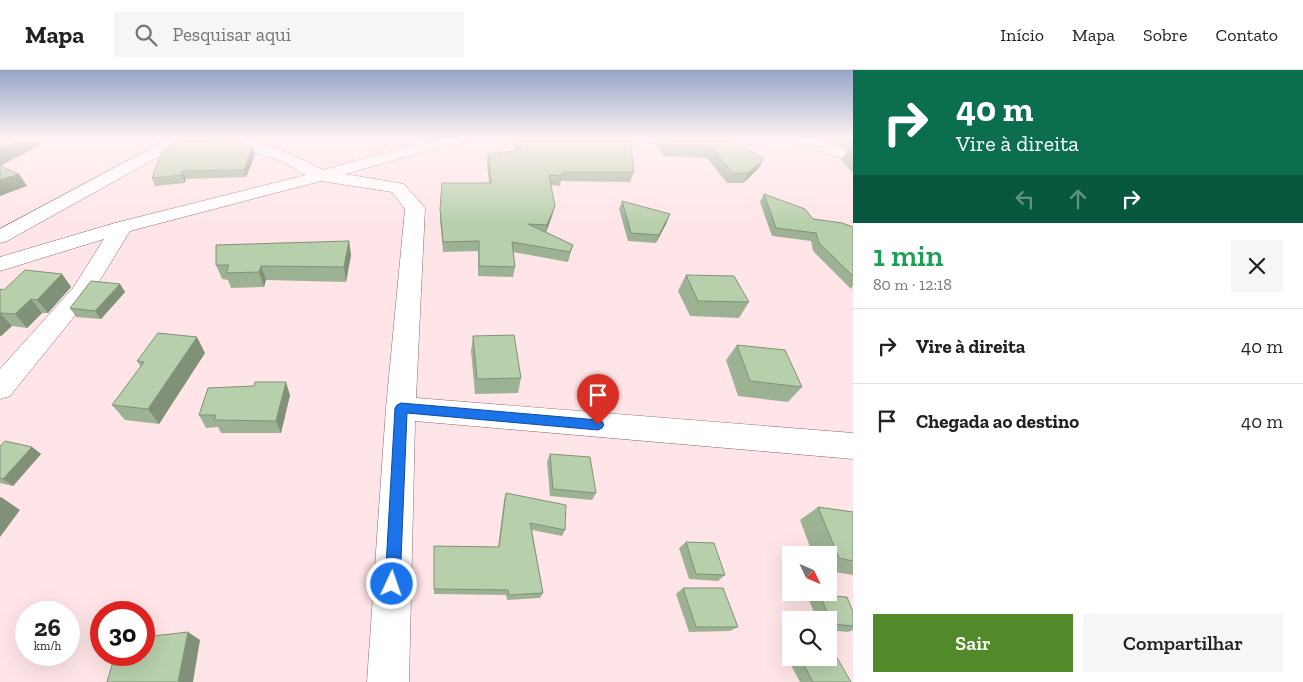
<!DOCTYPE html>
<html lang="pt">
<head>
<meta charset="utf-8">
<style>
  body { margin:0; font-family:"Zilla Slab",serif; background:#f6f6f6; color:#222; height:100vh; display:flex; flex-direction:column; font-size:19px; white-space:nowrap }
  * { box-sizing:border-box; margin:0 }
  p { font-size:16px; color:#767676 }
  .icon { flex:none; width:28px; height:28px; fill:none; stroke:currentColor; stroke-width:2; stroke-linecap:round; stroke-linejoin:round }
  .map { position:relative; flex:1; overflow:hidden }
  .panel { display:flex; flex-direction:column; background:#fff; width:450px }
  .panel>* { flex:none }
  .guide { background:#0b6e4f; color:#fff; overflow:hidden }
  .needle { width:32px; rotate:134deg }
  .fabs { position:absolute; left:782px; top:476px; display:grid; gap:10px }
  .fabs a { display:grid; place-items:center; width:55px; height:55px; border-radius:0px; background:#fff; box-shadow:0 5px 20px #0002; font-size:25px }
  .speed { position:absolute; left:15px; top:531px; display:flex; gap:10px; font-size:25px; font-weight:700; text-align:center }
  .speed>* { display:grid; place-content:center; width:65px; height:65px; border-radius:50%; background:#fff; box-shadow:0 5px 20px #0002; line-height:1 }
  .speed small { font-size:12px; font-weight:400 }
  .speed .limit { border:8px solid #d22; background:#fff; color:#111 }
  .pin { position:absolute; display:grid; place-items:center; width:42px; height:42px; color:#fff; margin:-51px -21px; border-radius:50% 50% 50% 0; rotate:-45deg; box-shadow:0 0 5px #0007 }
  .pin .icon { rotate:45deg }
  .me { position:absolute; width:55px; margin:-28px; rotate:3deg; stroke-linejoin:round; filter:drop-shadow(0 0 4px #0008) }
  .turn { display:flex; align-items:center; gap:18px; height:105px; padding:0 20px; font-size:22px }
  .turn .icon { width:65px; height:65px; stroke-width:2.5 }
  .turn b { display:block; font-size:35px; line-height:42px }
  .lanes { display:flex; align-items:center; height:48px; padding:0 20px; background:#0003; justify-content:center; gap:25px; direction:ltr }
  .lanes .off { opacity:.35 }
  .round { display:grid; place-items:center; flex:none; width:52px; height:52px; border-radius:0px; background:#f6f6f6 }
  .summary { display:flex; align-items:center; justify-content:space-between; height:85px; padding:0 20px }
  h1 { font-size:30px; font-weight:600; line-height:38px; color:#1e9e55 }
  .action { display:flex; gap:10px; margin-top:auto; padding:10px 20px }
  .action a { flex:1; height:58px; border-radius:0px; background:#518b29; color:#fff; font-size:20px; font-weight:600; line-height:58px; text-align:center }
  .action a+a { background:#f6f6f6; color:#222 }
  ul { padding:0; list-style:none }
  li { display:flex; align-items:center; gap:15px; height:75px; padding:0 20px; border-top:1px solid #e0e0e0 }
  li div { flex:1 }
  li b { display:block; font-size:19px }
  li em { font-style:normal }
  header { display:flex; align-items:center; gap:30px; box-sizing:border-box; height:70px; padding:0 25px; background:#fff; border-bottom:1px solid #e0e0e0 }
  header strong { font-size:24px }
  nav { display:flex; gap:28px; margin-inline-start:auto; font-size:18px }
  .search { width:350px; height:45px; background:#f6f6f6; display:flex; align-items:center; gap:12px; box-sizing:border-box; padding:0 18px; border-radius:0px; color:#767676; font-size:19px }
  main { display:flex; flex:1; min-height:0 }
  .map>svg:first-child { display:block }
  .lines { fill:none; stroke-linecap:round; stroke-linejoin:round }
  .minor-casing { stroke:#8e696d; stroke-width:1 }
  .minor { fill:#fff; fill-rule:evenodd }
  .wall { fill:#9db293 }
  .shaded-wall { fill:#809178 }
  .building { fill:#b7cfab; stroke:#809178 }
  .route { fill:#1a73e8; stroke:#114b97 }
</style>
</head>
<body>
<header>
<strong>Mapa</strong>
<div class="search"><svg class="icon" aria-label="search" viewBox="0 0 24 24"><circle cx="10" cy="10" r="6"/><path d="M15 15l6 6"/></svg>Pesquisar aqui</div>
<nav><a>Início</a><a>Mapa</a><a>Sobre</a><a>Contato</a></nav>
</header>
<main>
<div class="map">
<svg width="853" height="612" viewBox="0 0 853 612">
  <rect width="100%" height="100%" fill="#ffe5e7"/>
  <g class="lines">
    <!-- minor casing -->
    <g class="minor-casing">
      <path id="minor" d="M168,69h19l-2,3 -178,99 -7,2v-14z
        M221,69c38,0 69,13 102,31l100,-28 19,-3h28l-1,3 -43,9 -81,23 59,10 21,24 -9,190 437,35v26l-438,-38 -6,261h-42l19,-274 19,-199 -13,-17 -71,-11 -191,50 -41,67 -79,98 -10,3v-30l73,-81 31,-49 -104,32v-14l115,-34 191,-48 -25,-14 -59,-19z
        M791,69h21l41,13v10l-61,-20z"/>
    </g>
    <!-- minor -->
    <use href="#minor" class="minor"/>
  </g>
  <!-- wall -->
  <path class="wall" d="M244,69h18l-2,3z
    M514,69h116l4,33 -4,10 -69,-1 -1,5 -9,-1 1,31 -6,16 27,13 -5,17 -55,-10 2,15 -2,10 -35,-1v-25l-35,1 -3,-33v-10l49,-26 -2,-20 1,-9 28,-3 -3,-7z
    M652,69h76l30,30 -15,14h-16l-20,-25 -43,-2z
    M822,69h31v11l-29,-9z
    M848,80l5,1v22l-12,-13z
    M255,85l-9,22 -60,2 -1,4 -30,3 -3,-8z
    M764,124l49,25 40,8v59l-2,3 -38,-38 -2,-10 -39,-5 -12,-34z
    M622,131l45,21 -11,21 -28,-2 -9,-32z
    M349,171l2,14 -5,27 -80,-2 -2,7 -33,1 -3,-8 -6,-1 -6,-14z
    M62,204l9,13 -23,26h-6l-15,15 -15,-2 -11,10h-1v-47l4,1z
    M686,205l63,27 -10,16 -49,-2 -12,-25z
    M120,214l5,8 -24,27 -25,-2 -6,-9z
    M473,266l48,42 -3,15 -43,1 -4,-43z
    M737,275l65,42 -14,15 -50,-6 -12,-36z
    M205,283l-46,71 -34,-4 -13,-15 29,-38 -4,-6z
    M290,325l-9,38h-60l-3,-6 -12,1 -7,-13z
    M0,376l32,1 9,7 -28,32 -13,-3z
    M550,384l46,39 -4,7 -42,-4 -3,-34z
    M506,423l59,37 -3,6 -30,-6 11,63 -3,5 -33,2 -1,-5 -72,-1v-48l64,1 6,-47z
    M818,437l35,5v63l-24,-4v-16h-16l-13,-35z
    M686,472l39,33 -7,6 -29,-2 -10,-31z
    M683,518l55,39 -8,4 -41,1 -13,-38z
    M820,525l33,17v18l-5,2 -19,-2v-10h-12l-8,-20z
    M791,580v8h38l22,24h-51l-16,-30z"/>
  <!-- shaded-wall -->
  <path class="shaded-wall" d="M23,69h13l4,6 -40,21v-16z
    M253,77l2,8 -9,22 -2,-7z
    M764,89l-6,10 -15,14 5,-10z
    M183,101l3,8 -1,4 -3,-8z
    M19,104l8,12 -27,10v-16z
    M555,136l-3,10 -7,19 2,-10z
    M670,144l-3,8 -11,21 3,-8z
    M349,171l2,14 -5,27 -2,-15z
    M261,196l5,14 -2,7 -5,-15z
    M62,204l9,13 -23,26 -11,-13z
    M120,214l5,8 -24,27 -6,-8z
    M31,229l11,14 -15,15 -12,-14z
    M0,243l12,13 -11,10 -1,-1z
    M197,267l8,16 -46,71 -11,-15z
    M286,312l4,13 -9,38 -5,-12z
    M32,377l9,7 -28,32 -10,-7z
    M1,427l19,13 -20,27v-39z
    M188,562l12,8 -7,42h-15z"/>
  <!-- building -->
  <path class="building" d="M0,69h23l-23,11z
    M183,69h24l17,2 4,-2 25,8 -9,23 -61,1 -1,4 -30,3 10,-26z
    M516,69h114l4,33h-71l-1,4 -13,-1 6,31 -8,19 -19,-1 45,21 -3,7 -58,-10 3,25 -36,-1v-25l-36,1 -3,-33 2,-26h49l-3,-29 33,-4z
    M662,69h66l36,20 -16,14h-16l-21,-26 -43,-1z
    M848,80l5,1v4z
    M0,96l19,8 -19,6z
    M764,124l41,15 8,10 29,4 11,4v49l-34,-33 -3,-10 -40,-5z
    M622,131l48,13 -11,21 -28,-2z
    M349,171l-5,26 -83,-1 -2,6 -33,1 3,-8h-13v-20z
    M25,200l37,4 -25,26 -6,-1 -16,15 -15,-1v-24l4,1z
    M686,205l48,1 15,26 -51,-1z
    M91,211l29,3 -25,27 -25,-3z
    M158,263l39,4 -49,72 -36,-4 32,-43 -7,-1z
    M514,265l7,43 -44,1 -4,-43z
    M737,275l48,5 17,37 -52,-6z
    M255,312h31l-10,39 -62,-1 2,-5h-17l9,-27 46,-2z
    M5,371l27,6 -29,32 -3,-1v-32z
    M550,384l40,3 6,36 -43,-4z
    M506,423l60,12 -1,25 -35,-7 13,70 -34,2 -1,-5 -74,-1v-43l65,1z
    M818,437l35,5v49l-14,-3z
    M686,472l28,1 11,32 -29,-1z
    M683,518h40l15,39h-42z
    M820,525l27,2 6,15v14l-21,-2z
    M188,562l-10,50h-71l8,-27h29v-18z
    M829,574l22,38h-38l-13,-24h29z"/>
  <!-- sky -->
  <linearGradient id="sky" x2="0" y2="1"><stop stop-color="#97a6c7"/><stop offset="0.45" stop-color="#fff3f4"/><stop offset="1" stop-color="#fff3f4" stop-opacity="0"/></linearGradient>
  <rect width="853" height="154" fill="url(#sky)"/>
  <!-- route -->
  <path class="route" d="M401,333l197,17 4,1 2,4 -2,3 -4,2 -191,-17 -7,171 -2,6 -6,2 -5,-2 -2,-6 10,-176 2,-3z"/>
</svg>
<div class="fabs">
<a><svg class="needle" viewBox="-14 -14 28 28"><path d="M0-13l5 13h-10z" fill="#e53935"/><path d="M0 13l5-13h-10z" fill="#767676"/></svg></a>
<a><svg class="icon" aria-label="search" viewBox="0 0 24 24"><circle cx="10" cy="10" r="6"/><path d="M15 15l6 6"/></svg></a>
</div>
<div class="speed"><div>26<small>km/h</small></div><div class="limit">30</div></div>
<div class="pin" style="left:598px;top:355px;background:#d93025"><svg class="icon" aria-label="arrive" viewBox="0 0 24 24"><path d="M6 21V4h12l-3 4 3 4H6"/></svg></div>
<svg class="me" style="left:392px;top:514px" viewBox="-20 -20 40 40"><circle r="17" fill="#1a73e8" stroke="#fff" stroke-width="3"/><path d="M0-11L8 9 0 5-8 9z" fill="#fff"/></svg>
</div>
<section class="panel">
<div class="guide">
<div class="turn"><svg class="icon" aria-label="right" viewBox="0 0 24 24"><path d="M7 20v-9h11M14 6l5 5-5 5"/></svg><div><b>40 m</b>Vire à direita</div></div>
<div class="lanes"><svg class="icon off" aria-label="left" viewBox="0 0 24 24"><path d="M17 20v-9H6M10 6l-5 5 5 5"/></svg><svg class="icon off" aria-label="ahead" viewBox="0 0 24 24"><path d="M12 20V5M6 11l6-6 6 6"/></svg><svg class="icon" aria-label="right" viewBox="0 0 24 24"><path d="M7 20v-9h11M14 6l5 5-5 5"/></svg></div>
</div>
<div class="summary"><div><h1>1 min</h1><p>80 m · 12:18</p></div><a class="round"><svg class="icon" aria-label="close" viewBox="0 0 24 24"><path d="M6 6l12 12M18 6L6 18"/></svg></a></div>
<ul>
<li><svg class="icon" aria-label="right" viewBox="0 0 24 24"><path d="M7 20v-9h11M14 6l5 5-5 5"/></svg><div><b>Vire à direita</b></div><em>40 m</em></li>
<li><svg class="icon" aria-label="arrive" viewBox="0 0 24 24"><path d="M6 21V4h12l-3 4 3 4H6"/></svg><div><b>Chegada ao destino</b></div><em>40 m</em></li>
</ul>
<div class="action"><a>Sair</a><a>Compartilhar</a></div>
</section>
</main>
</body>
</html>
